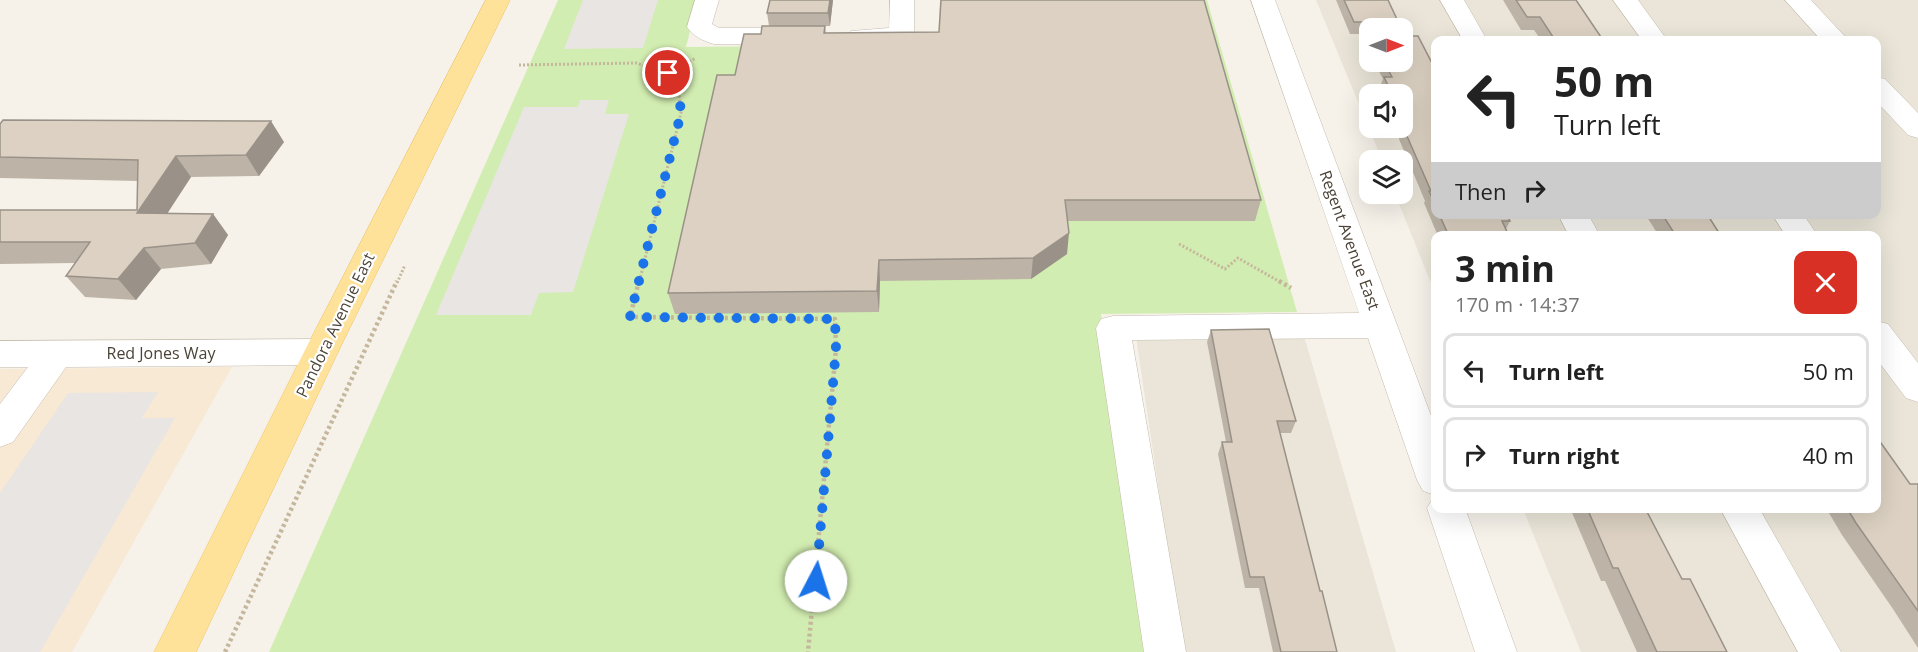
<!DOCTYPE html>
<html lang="en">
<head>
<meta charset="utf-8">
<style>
  body { margin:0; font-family:"Open Sans",sans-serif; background:#f2f2f2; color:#222; height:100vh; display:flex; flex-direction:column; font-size:22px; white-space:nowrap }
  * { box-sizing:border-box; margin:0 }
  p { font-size:20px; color:#767676 }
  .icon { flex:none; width:33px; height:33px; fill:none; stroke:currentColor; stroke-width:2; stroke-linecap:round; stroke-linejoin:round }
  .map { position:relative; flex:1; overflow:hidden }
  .details { position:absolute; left:1431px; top:231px; width:450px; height:282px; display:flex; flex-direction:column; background:#fff; border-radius:12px; box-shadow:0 6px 24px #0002 }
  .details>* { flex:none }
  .hud { position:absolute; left:1431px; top:36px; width:450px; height:183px; border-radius:12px; box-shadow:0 6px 24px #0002; background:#fff; color:#222; overflow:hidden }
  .needle { width:39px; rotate:90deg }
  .buttons { position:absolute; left:1359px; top:18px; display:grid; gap:12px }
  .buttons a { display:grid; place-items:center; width:54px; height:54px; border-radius:12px; background:#fff; box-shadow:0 6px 24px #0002; font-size:30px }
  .pin { position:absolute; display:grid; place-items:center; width:51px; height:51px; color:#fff; margin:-26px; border:3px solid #fff; border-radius:50%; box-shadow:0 2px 6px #0007 }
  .me { position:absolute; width:66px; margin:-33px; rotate:5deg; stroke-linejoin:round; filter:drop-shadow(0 0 4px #0008) }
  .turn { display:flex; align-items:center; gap:21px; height:126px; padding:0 24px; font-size:27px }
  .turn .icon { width:78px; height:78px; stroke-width:2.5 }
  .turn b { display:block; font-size:42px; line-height:51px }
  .then { display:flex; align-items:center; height:57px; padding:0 24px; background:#0003; gap:12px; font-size:22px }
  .round { display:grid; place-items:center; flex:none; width:63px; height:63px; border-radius:12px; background:#f2f2f2 }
  .overview { display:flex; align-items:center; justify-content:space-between; height:102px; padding:0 24px }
  h1 { font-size:36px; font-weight:700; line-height:45px }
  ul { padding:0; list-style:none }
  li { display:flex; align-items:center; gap:18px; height:75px; margin:0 12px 9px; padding:0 12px; border:3px solid #e0e0e0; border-radius:12px }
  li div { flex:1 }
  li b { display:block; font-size:22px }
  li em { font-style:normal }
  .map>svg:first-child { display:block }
  .residential { fill:#eae5d8; fill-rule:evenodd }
  .commercial { fill:#f8e9d5 }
  .green { fill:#d2edb1 }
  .parking { fill:#e8e5e2 }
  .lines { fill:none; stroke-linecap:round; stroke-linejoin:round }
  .minor-casing { stroke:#c3bbac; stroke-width:1 }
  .major-casing { stroke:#edc362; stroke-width:1 }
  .path-far1 { stroke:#c5b79c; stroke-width:3; stroke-dasharray:2 2; stroke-linecap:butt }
  .path { stroke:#c5b79c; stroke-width:4.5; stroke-dasharray:3 3; stroke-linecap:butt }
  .minor { fill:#fff; fill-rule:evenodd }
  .major { fill:#ffe29a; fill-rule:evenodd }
  .wall { fill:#bdb4a7 }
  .shaded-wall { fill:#9a9288 }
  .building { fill:#dcd1c2; stroke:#9a9288; stroke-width:1.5 }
  .route { stroke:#1a73e8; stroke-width:10; stroke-dasharray:0 18 }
  .labels { text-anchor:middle; stroke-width:4.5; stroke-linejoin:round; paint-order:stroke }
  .street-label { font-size:16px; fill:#4b4337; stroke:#fff }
</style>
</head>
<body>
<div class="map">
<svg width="1918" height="652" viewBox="0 0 1918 652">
  <rect width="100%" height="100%" fill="#f6f2ea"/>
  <!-- residential -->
  <path class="residential" d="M1316,0h602v652h-337l-58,-143 353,-1v-272h-440l-1,57 -40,-99h7v-34h-20zM1370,28h32v34h-32zM1436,40h440v174h-440zM1370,94h32v34h-32z
    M1304,336l92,316h-213l-47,-315z"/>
  <!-- commercial -->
  <path class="commercial" d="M232,367l-160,285h-72v-283z"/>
  <!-- green -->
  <path class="green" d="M558,0h140l-12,47 188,-2 64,-4 2,-41h267l90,312 -196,2 43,338h-875z"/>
  <!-- parking -->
  <path class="parking" d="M583,0h75l-15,48 -79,1z
    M580,100h29l-4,14h24l-56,178 -34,1 -8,22h-95l88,-208h54z
    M158,392l-16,26h33l-135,234h-40v-159l68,-100z"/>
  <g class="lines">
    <!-- minor casing -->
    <g class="minor-casing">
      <path id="minor" d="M695,0h24l-7,24 7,4h68l9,3 4,5 -4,5 -9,3h-73c-11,-3 -21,-8 -27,-17z
        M890,0h24v36l-4,5c-18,5 -41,5 -59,0l-4,-5 4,-5 38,-3z
        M1251,0h24l161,429v79h29l52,144h-42l-48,-144 8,-13 -12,-4 -6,-11 -49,-142 -236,2 54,312h-42l-48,-324 5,-9 12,-3 246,-3z
        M1440,0h24l23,40h-24z
        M1613,0h25l29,40h-25z
        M1785,0h26l37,40h-27z
        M1876,77l9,2 33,34v25l-10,-3 -32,-34z
        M1558,214h30l12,22h-31z
        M1772,214h31l15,22h-32z
        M1876,321l12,3 30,39v39l-12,-4 -30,-40z
        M321,339l12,4 5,9 -5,9 -12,4 -255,2 -53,75 -13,5v-43l28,-37h-28v-26z
        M1720,508h39l82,144h-43z"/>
    </g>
    <!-- major casing -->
    <g class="major-casing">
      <path id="major" d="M486,0h24l-172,352 -142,300h-42l150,-300z"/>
    </g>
    <!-- path-far1 -->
    <path class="path-far1" d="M519,65l117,-2 32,10 11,21 2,19 -42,170
      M668,73l28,-15
      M1179,244l46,25 13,-11 44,25
      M397,283l8,-18"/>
    <!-- path -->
    <path class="path" d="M639,281l-9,36 205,2 1,30 -28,303
      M1279,281l12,7
      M225,652l172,-371"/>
    <!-- minor -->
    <use href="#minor" class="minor"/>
    <!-- major -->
    <use href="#major" class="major"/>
  </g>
  <!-- wall -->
  <path class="wall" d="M770,0h63l-3,26h-5l1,7 435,167 -6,21h-187l-1,33 -36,25 -151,2 -1,31 -204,2 -7,-21 67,-218 26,-41 8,-8 -2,-13z
    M1336,0h52l-18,28v23l-9,-17h-11z
    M1503,0h73l27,40h-62l-7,-10h-13z
    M1405,36l31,35v143h70l4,7 -4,8 3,7h-71l-14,-33 1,-2 -26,-62 1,-4 -3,-7h5v-34h-20l-3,-5 4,-10 -9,-17h28z
    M0,124l284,18 -25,34 -68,1 -24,36 46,1 15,21 -17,29 -50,5 -25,31 -51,-3 -19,-21 9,-13 -75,1v-54h137l1,-29 -138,-3z
    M1645,214h62l14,22h-62z
    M1211,330l85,91 -5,12h-11l40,158 17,61h-64l-14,-64h-14l-27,-134 4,-12h4l-19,-100z
    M1910,484h8v164l-25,-39 -51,-74 -16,-27h50z
    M1570,508h75l37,71 45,73h-90l-32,-71h-4z"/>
  <!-- shaded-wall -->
  <path class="shaded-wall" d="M830,0h3l-3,26 -2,-13z
    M271,121l13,21 -25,34 -13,-21z
    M176,156l15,21 -37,57 -17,-21z
    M213,214l15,21 -17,29 -16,-21z
    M1069,233l-2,21 -36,25 2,-21z
    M144,248l17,21 -25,31 -18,-21z
    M879,260l1,21 -1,31 -2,-21z"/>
  <!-- building -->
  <path class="building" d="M770,0h60l-2,13h-61z
    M941,0h263l57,200h-196l4,33 -36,25 -154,2 -2,31 -209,2 49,-218h18l9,-41h17l1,-8h63l-1,7 115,-1z
    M1344,0h44l13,28h-31v3l-5,-9h-11z
    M1516,0h60l27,40h-48l-15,-23h-13z
    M1402,31l3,5h13l18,35v135l-7,-15h2l-28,-64h3l-4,-9v-24h-10l-8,-17h8l-8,-15h18z
    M3,120l268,1 -25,34 -70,1 -39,57 76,1 -18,29 -51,5 -26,31 -52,-3 24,-34h-90v-32h137l1,-50 -138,-3v-33z
    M1439,214h67l4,7h-8l7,15h-60z
    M1662,214h45l14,22h-45z
    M1269,329l27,92h-19l43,170h2l15,61h-56l-17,-75h-14l-28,-135h10l-21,-112z
    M1876,436l34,48h8v127l-62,-88 -9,-15h29z
    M1587,508h58l37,71h8l37,73h-70l-39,-84h-5z"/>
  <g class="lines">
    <!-- route -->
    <path class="route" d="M668,73l11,21 2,19 -51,204 205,2 1,30 -20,232"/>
  </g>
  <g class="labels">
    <!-- street labels -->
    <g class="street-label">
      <text transform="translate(1350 240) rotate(70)" y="6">Regent Avenue East</text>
      <text transform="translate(335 325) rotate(-64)" y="6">Pandora Avenue East</text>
      <text x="161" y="359">Red Jones Way</text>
    </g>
  </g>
</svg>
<div class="buttons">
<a><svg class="needle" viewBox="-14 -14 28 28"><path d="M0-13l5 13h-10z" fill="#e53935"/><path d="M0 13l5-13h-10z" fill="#767676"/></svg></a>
<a><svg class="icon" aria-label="sound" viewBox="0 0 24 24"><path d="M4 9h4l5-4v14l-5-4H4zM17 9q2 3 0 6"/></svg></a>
<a><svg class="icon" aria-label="layers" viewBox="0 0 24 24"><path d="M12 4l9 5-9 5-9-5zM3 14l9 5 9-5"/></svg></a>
</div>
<div class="pin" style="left:668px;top:73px;background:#d93025"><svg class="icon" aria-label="arrive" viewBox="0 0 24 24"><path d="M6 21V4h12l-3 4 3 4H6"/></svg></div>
<svg class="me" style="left:816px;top:581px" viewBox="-20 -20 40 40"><circle r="19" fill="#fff"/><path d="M0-13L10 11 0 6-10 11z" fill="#1a73e8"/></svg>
<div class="hud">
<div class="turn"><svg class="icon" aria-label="left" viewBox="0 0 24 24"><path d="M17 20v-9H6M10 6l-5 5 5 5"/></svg><div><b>50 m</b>Turn left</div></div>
<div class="then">Then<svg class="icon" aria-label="right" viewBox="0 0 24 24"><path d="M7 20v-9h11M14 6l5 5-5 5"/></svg></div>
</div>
<section class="details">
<div class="overview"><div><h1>3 min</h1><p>170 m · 14:37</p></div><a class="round" style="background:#d93025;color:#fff"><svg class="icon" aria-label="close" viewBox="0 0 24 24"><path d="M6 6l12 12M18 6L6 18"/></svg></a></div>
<ul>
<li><svg class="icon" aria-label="left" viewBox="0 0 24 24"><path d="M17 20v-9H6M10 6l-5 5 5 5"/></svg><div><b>Turn left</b></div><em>50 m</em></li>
<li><svg class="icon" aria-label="right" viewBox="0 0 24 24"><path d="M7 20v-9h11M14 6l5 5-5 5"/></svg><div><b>Turn right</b></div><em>40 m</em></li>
</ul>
</section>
</div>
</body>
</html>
